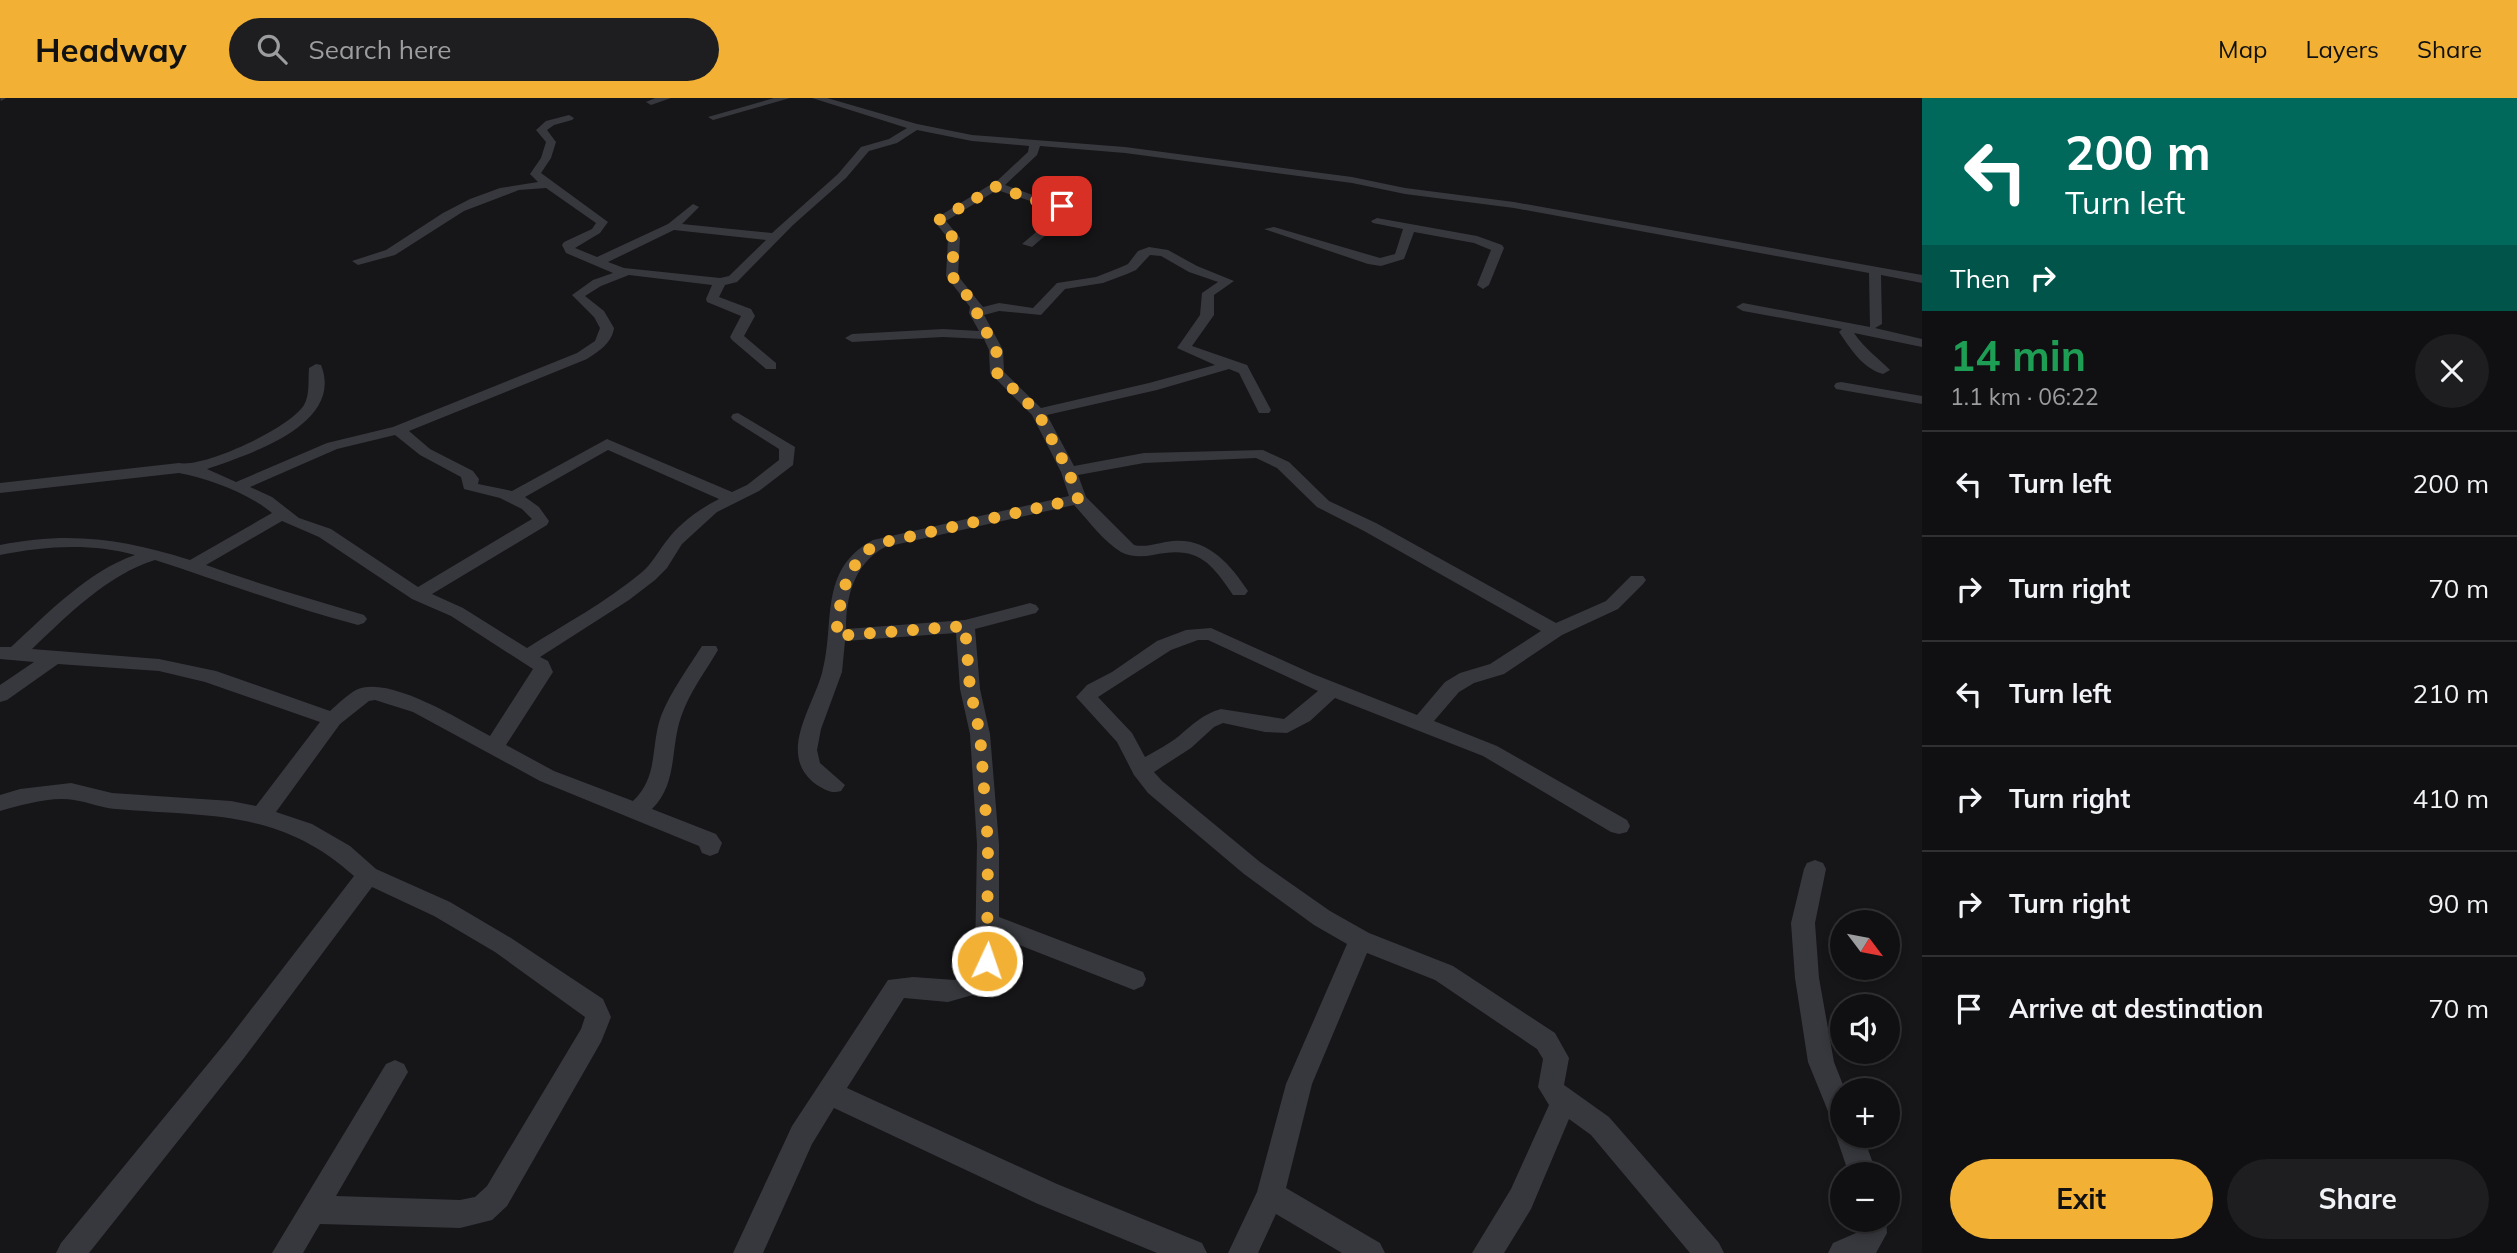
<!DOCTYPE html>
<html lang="en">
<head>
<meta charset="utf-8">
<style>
  body { margin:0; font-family:Mulish,sans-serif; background:#1e1e20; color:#f1f3f6; height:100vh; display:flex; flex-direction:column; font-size:26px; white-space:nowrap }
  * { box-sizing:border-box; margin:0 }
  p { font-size:23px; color:#9c9d9f }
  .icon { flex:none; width:38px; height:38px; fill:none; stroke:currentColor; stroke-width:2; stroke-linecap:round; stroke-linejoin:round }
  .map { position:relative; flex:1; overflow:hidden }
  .sheet { display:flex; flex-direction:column; background:#101012; width:595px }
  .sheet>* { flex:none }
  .guide { background:#00695c; color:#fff; overflow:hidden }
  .needle { width:46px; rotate:122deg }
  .controls { position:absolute; left:1830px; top:812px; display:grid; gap:14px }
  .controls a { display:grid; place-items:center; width:70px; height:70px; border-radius:50%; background:#101012; box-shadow:0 4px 10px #0003,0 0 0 2px #303032; font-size:35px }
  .pin { position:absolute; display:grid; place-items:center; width:60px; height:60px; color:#fff; margin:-30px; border-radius:14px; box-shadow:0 4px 10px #0006 }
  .me { position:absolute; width:77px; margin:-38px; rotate:3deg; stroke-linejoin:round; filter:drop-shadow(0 0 5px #0008) }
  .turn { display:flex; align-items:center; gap:24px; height:147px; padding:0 28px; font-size:32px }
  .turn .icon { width:91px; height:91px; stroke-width:2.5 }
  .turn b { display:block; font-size:49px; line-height:60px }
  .then { display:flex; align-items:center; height:66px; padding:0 28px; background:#0003; gap:14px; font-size:26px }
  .round { display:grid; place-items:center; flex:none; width:74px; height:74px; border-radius:37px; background:#1e1e20 }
  .overview { display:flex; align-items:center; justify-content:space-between; height:119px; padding:0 28px }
  h1 { font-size:42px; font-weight:700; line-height:52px; color:#1e9e55 }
  .button { display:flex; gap:14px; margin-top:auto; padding:14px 28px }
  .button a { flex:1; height:80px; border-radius:42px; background:#f2b134; color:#111; font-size:28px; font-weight:700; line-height:80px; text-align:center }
  .button a+a { background:#1e1e20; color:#f1f3f6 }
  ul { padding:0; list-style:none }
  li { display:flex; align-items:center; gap:21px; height:105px; padding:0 28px; border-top:2px solid #303032 }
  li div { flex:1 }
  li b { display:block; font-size:26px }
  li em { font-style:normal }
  header { display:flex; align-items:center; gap:42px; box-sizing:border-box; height:98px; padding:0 35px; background:#f2b134; color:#111 }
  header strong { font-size:33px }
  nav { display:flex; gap:38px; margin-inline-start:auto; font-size:24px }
  .search { width:490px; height:63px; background:#1e1e20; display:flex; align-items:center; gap:18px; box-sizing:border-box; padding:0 24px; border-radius:38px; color:#9c9d9f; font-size:26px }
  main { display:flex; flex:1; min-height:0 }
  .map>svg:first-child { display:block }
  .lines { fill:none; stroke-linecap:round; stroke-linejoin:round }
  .minor { fill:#37383d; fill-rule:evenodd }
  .route { stroke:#f2b134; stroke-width:12; stroke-dasharray:0 21.6 }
</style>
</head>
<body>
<header>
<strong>Headway</strong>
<div class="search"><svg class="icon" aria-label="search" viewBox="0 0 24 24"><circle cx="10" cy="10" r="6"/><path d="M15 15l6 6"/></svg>Search here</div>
<nav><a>Map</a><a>Layers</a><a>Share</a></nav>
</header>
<main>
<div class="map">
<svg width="1922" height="1155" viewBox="0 0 1922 1155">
  <rect width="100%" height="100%" fill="#161618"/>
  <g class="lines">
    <!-- minor -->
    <path class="minor" d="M0,0h6l-5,3z
      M655,0h16l-20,7 -5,-3z
      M774,0h16l-77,22 -5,-3z
      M812,0h15l90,26 55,11 153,12 227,30 53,11 109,14 408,73v8l-41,-8 1,49 -7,4 47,11v8l-68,-14c11,16 23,24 36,37l-7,4c-21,-6 -32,-25 -44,-42l3,-3 -99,-18 -7,-4 7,-4 127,24 -1,-54 -355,-65 -109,-14 -53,-11 -227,-30 -85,-7 -3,9 -32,30 70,25 -43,37 -10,-3 39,-33 -64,-21 -51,31 14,17 -2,38 25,31 16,-4 34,5 24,-25 39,-6 23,-9 9,-4 10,-13 11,-4 19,3 29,16 37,15 -20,14v20l-22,31 55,19 24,45 -2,3h-10l-20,-40 -10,-4 -72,21 -110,25 27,51 70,-13 119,-3 26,12 40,39 47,22 180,100 50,-22 25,-25h12l3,4 -3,4 -25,25 -56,26 -58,39 -30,9 -15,9 -25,29 63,25 130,74 3,6 -3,6 -8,2 -8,-2 -128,-76 -148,-58 -25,23 -23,12 -22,-1 -42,-9 -9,4 -23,21 -37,24 8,9 98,81 70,49 39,22 84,33 102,67 14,25 -5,27 45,32 110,126 5,10h-34l-99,-118 -22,-16 -38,90 -27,44h-32l39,-64 38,-84 -11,-18 5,-28 -6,-10 -102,-69 -68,-27 -55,131 -26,104 94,55 5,10h-43l-66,-39 -18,39h-30l29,-61 29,-108 61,-140 -33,-19 -70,-51 -96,-81 -14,-18 -17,-33 -41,-45 11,-12 25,-13 45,-31 29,-11 25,-2 102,46 104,41 28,-33 15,-9 30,-9 51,-33 -177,-100 -47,-24 -40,-39 -21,-10 -112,5 -66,12 8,22 48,48c13,3 26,-3 39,-4 35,-3 57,23 75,50l-3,4h-12c-24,-36 -37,-49 -80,-40 -11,2 -23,2 -32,-3 -18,-11 -33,-32 -47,-47l-189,42c-31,17 -39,49 -39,82l119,-9 65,-17 6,2 3,4 -3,4 -61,16 5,60 10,45 9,110v73l144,55 3,7 -3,7 -9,4 -135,-53v24l-13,23 -10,10 -28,8 -44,-4 -57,90 210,96 145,59 5,10h-50l-119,-49 -204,-96 -22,36 -49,109h-30l59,-127 96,-146 25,-3 42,3 20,-21 2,-115 -7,-110 -10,-45 -4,-56 -111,8 -3,31 -21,57 -4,21 3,13 25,22 -4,6c-10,3 -15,-1 -24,-6 -41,-29 -5,-76 5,-112 14,-49 -5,-103 51,-133l196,-44 -8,-24 -29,-57 -42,-42 -1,-23 -5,-11 -41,-2 -91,5 -7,-4 7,-4 91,-5 36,2 -10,-18 1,-6 -24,-31 2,-38 -15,-18 65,-40 30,-28 1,-6 -57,-5 -55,-11 -20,13 -28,8 -23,27 -53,47 -56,57 -12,3 -6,12 32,12 4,7 -11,20 32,27v6h-10l-34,-29 -2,-3 11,-21 -34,-14 -1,-3 6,-14 -83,-10 -28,11 -16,10 19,15 10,17c-2,15 -15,23 -27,31l-178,72 21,18 43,22 6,8 -1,5 34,7 95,-52 125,53 15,-7 32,-25v-11l-46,-29 -2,-3 2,-3 5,-1 57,34 -2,18 -34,26 -42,21 -35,32 -15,24 -12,12 -26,20 -89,57 8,4 5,11 -47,73 48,26 79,30c26,-25 17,-53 28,-85 10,-25 27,-48 41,-70h14l2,4c-13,22 -29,43 -37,67 -11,32 -3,66 -29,92l64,25 6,9 -4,10 -8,3 -8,-3 -3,-7 -159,-65 -127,-69 -38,-12 -6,1 -29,23 -64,88 36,12 38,22 26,23 74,33 61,36 92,61 8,18 -10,25 -94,164 -15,14 -32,8 -140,-4 -17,29h-31l114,-189 9,-4 9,4 4,8 -72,124 124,4 15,-3 12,-11 94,-157 4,-12 -90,-65 -61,-36 -62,-29 -128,171 -155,195h-33l5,-10 165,-201 128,-166c-74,-67 -145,-59 -238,-67 -14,-1 -28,-7 -42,-9 -22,-4 -53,5 -74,11v-16l20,-6 51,-6 41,10 119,8 25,5 64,-84 -115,-40 -46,-11 -101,-7 -51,36 -7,2v-17l34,-23 -34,-3v-12h11c36,-33 77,-76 124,-92 -45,-12 -89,-9 -135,0v-10c70,-14 123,-6 190,15l82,-47c-24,-20 -62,-34 -93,-40l-179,20v-10l179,-20c25,5 111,-35 125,-58 6,-10 4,-25 5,-37l7,-4 5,1c24,60 -74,90 -114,104l29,13 91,-39 66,-16 184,-74 18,-12 5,-13 -6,-11 -22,-22 21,-15 20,-7 -47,-20 -4,-8 2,-3 28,-13 4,-6 -50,-35 -27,2 -55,21 -69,44 -37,10 -6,-4 34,-11 57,-37 27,-14 30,-11 38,-6 -8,-8 11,-16 5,-16 -10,-12 10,-9 23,-6 5,3 -2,2 -18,5 -7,5 9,12 -5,16 -10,15 67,49 -8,11 -25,15 22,9 71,-33 25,-20 6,3 -17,17 90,9 66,-59 23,-27 28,-8 18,-11zM674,132l92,10 -37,36 -9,2 -96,-10 -16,-6zM1150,157l11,1 28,16 29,10 -16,11 -2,22 -23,33 38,17 -66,18 -108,25 -37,-36 -1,-22 -19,-35 15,-4 42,4 24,-26 38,-6 24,-9 9,-4zM395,337l25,20 41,22 3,12 36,9 22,11 10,10 -114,68 -87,-58 -32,-11 -27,-21 -22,-10 87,-38zM608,352l111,49c-18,9 -39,24 -51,40 -10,12 -15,24 -27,34 -35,29 -76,51 -114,75l-64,-40 -31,-14 115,-69 2,-4 -10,-14 -14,-10zM282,423l37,16 93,62 39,17 82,53 -43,67c-28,-15 -102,-62 -134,-46 -9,5 -18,14 -26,21l-114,-40 -57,-12 -127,-10c36,-34 75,-74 123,-89 68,22 134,47 203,65l6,-2 3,-4 -3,-4c-53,-16 -106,-31 -158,-50zM1198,542h10l110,51 -34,28 -63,-10c-18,5 -28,15 -42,27 -10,8 -23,15 -34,21l-13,-24 -34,-36 73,-47z
      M1377,120l100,18 25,9 2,3 -15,37 -6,4 -6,-4 14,-35 -17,-7 -60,-11 -10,27 -23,7 -13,-2 -104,-35 10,-2 106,31 15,-4 8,-25 -30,-6 -2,-2z
      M1841,284l81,14v8l-86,-15 -2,-3 2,-3z
      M1815,762l8,3 3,6 -11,54 4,55 15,84 11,28h-2v46h20l14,38h-28l-13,-38 4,-8 -6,-2 -26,-64 -13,-84 -4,-55 13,-54 3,-6z
      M1858,1122h28l1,13 -11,20h-48l5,-10 23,-10z"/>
  </g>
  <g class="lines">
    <!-- route -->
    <path class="route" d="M987,863l1,-117 -8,-110 -10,-45 -5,-63 -129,10c4,-36 8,-70 40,-92l202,-45 -9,-27 -31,-59 -41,-40c-2,-8 1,-15 -1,-23 -5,-13 -20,-32 -20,-43l-24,-31 2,-37 -15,-19 58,-34 35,14 30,6"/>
  </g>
</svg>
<div class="controls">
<a><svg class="needle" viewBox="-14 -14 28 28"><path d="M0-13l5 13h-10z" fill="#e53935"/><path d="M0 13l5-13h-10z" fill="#9c9d9f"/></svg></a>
<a><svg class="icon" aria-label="sound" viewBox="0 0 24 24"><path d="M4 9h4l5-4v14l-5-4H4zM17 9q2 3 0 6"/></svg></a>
<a>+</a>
<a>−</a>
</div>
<div class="pin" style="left:1062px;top:108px;background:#d93025"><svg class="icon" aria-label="arrive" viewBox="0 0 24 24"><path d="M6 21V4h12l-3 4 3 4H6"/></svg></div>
<svg class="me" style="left:987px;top:863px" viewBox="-20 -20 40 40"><circle r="17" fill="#f2b134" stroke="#fff" stroke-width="3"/><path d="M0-11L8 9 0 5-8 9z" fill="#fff"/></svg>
</div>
<section class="sheet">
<div class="guide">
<div class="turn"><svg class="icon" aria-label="left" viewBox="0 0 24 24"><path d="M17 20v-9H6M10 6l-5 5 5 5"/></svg><div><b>200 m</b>Turn left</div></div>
<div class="then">Then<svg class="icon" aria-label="right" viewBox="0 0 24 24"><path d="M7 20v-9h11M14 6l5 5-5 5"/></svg></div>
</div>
<div class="overview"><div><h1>14 min</h1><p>1.1 km · 06:22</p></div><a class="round"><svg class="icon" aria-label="close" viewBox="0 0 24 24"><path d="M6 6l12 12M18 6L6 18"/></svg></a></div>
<ul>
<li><svg class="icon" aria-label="left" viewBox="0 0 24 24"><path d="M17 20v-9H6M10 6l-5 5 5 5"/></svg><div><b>Turn left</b></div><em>200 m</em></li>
<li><svg class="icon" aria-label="right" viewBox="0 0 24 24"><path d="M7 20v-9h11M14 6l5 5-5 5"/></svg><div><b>Turn right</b></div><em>70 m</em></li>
<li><svg class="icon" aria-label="left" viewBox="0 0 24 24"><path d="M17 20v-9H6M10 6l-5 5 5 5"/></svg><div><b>Turn left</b></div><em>210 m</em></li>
<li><svg class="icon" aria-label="right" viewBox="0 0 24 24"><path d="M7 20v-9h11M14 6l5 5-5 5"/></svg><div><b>Turn right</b></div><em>410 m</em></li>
<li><svg class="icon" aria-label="right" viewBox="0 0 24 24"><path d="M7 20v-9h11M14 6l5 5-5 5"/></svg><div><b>Turn right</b></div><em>90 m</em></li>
<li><svg class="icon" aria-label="arrive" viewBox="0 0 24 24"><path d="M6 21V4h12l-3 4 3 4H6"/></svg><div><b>Arrive at destination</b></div><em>70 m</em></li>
</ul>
<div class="button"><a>Exit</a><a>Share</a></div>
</section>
</main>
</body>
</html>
